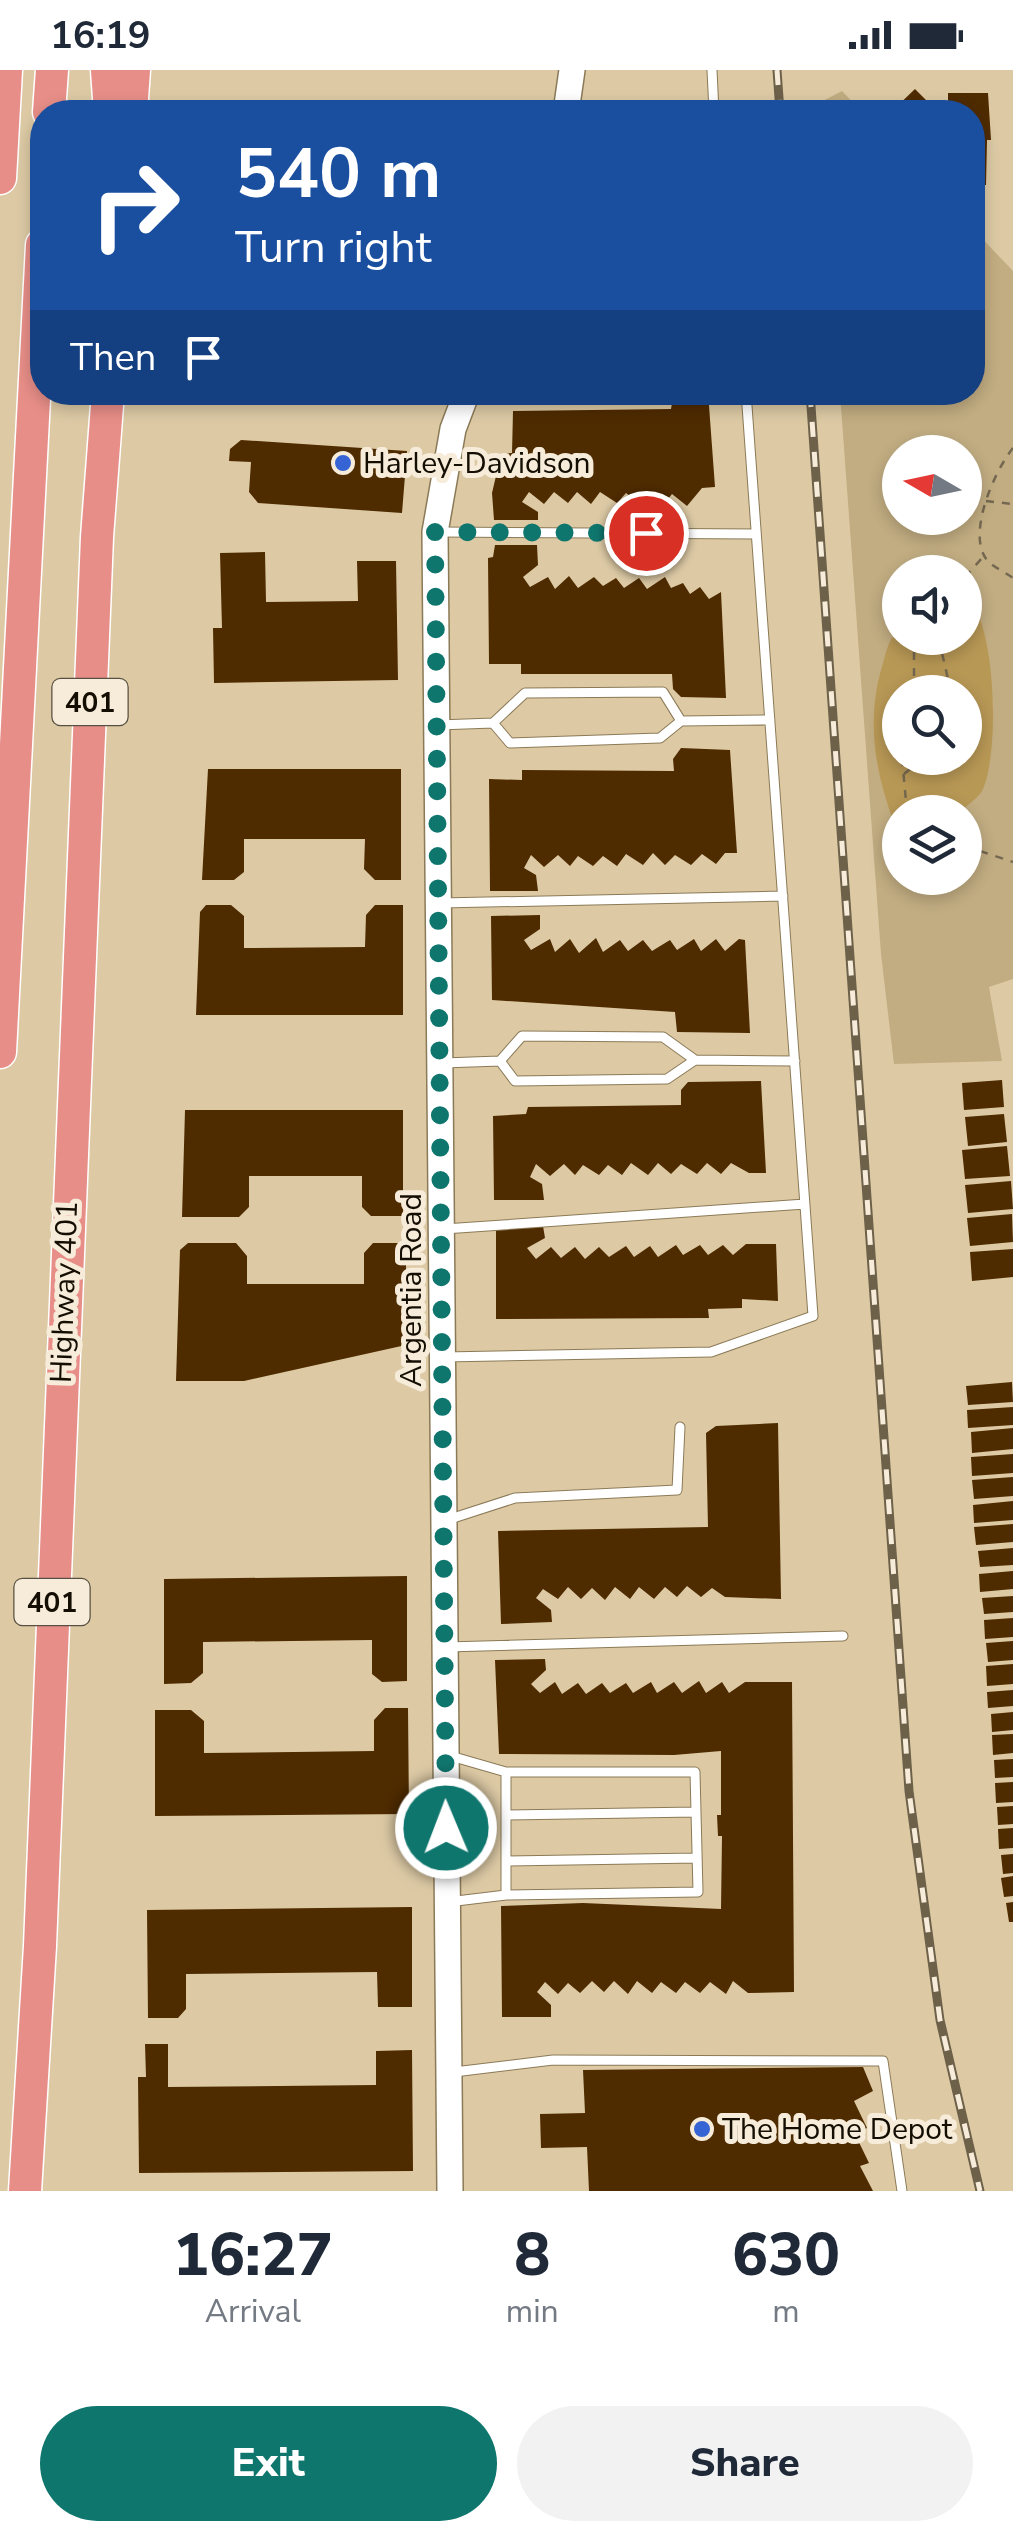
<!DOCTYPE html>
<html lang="en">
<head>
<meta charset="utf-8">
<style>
  body { margin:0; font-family:"Nunito Sans",sans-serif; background:#f2f2f3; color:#1f2937; height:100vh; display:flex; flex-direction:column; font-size:38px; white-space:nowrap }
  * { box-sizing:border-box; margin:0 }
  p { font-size:32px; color:#747a83 }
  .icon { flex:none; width:55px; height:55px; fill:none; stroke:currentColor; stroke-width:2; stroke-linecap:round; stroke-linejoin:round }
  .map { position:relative; height:2121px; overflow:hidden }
  .details { display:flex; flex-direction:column; background:#fff; flex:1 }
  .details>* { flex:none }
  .top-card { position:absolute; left:30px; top:30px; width:955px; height:305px; border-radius:40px; box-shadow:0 5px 15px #0003; background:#1a4fa0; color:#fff; overflow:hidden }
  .needle { width:65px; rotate:279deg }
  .fabs { position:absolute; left:882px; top:365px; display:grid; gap:20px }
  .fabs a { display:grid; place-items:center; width:100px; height:100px; border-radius:50%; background:#fff; box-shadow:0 5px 15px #0003; font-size:50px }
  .pin { position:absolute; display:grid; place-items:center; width:85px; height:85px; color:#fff; margin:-42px; border:5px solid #fff; border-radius:50%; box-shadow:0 2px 10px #0007 }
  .me { position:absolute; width:110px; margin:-55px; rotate:359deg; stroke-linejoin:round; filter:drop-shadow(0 0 8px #0008) }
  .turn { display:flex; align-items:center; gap:35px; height:210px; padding:0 40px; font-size:45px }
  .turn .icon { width:130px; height:130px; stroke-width:2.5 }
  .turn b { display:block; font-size:70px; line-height:85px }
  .then { display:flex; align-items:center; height:95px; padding:0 40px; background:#0003; gap:20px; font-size:38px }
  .eta { display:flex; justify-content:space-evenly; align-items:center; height:170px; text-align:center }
  .eta b { font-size:60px; font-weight:800; line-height:70px }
  .primary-button { display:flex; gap:20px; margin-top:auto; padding:20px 40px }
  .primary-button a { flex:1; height:115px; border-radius:60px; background:#0f766e; color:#fff; font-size:40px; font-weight:800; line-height:115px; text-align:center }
  .primary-button a+a { background:#f2f2f3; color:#1f2937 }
  .status { display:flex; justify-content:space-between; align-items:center; height:70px; padding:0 50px; background:#fff; direction:ltr }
  .status svg { height:28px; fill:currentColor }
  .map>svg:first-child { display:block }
  .green { fill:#c2ad82; fill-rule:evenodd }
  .forest { fill:#b89855; fill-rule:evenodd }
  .building { fill:#4f2b00 }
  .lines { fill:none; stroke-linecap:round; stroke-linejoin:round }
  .lane-casing { stroke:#8b7a57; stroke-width:11 }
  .secondary-casing { stroke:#8b7a57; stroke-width:28 }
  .highway-casing { stroke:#fff; stroke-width:35 }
  .path { stroke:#756851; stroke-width:2.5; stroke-dasharray:8 8; stroke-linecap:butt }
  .lane { stroke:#fff; stroke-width:9 }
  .secondary { stroke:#fff; stroke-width:25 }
  .highway { stroke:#e88e88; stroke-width:32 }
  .rail-casing { stroke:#6d614a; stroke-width:9 }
  .rail { stroke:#f6ecd9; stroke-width:5; stroke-dasharray:15; stroke-linecap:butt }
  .route { stroke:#0f766e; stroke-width:18; stroke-dasharray:0 32.4 }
  .poi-dot { fill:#3664d4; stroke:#f6ecd9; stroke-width:4 }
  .labels { text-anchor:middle; stroke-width:10; stroke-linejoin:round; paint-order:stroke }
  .shield { fill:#f6ecd9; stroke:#585042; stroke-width:2.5 }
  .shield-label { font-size:28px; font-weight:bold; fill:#140d02 }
  .poi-label { font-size:30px; fill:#140d02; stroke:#f6ecd9; text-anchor:start }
  .street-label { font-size:30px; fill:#140d02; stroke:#f6ecd9 }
</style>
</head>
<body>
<div class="status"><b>16:19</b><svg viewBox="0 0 49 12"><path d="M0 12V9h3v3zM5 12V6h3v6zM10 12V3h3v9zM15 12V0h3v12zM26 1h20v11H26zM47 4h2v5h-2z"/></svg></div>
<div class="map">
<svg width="1013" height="2121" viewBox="0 0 1013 2121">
  <rect width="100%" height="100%" fill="#ddcaa5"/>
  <!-- green -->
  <path class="green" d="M842,21l20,21h-42l-1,-9z
    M973,159l40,42v708l-24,8 13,74 -108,3 -13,-110 -41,-561 132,-1zM900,382h65v66h-65zM900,502h65v66h-65zM900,622h65v66h-65zM900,742h65v66h-65z"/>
  <!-- forest -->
  <path class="forest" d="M965,525c32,23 35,162 17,196 -4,7 -16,15 -22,21h-60l-3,19c-22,-58 -32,-109 -14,-168 4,-14 6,-25 17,-35v10h65zM900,622h65v66h-65z"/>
  <!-- building -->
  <path class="building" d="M915,19l12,12 -7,6 5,5h-34z
    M948,23h40l3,47h-4l-1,45h-14v-73h-24z
    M674,322h34l7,95 -13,1 -15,18 -15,-12 -8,10 -15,-10 -7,11 -16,-12 -9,10 -17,-11 -9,12 -14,-12 -9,11 -14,-11 -10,12 -15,-12 -7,10 16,10v8h-44l-2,-27 4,-17h4v-22l12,-1 1,-42 158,-2z
    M241,370l166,11 -5,62 -144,-10 -9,-11 2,-30 -22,-1 1,-12z
    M495,475h42l1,20 -15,12 7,10 18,-10 7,12 14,-13 9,12 16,-11 9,9 13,-8 8,10 15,-10 8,11 18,-12 6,11 12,-5 7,11 10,-7 9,12 12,-7 5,106 -45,-1 -8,-8 -1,-15h-151v-10h-32l-1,-106 5,-1z
    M265,482l1,50 92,-1 -1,-40h39l2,119 -184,3 -1,-55h9l-2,-75z
    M681,678l49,2 7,103h-12l-9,11 -14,-10 -11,11 -16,-10 -10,10 -12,-12 -10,12 -17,-11 -9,12 -14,-10 -10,10 -15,-10 -8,10 -12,-11 -14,12 -13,-12 -7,13 12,7 2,16h-48l-1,-112 33,1v-10l152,1 -1,-12z
    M208,699h193v111h-26l-11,-11 1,-30h-121v33l-10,8h-32z
    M206,835h25l13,11v32l121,-1 1,-32 9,-10h28v110h-207l4,-103z
    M540,845v14l-16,11 7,10 19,-11 5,13 15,-13 9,14 17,-15 7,14 17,-12 8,11 15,-11 9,11 18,-11 7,10 17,-11 7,12 15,-12 9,12 14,-12 6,1 5,93 -73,-1 -2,-20 -183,-12 -1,-84z
    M1002,1010l2,27 -40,3 -2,-27z
    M761,1011l5,92h-17l-18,-10 -10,11 -14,-11 -10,11 -16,-10 -10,10 -13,-11 -10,12 -17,-12 -9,12 -14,-10 -9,10 -16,-10 -8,10 -11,-11 -14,12 -14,-12 -6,13 12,7 2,16h-50l-1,-84 33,-2 2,-7 153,-2v-15l7,-8z
    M185,1040h218v106h-32l-9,-9v-31h-113v31l-10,10h-57z
    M1004,1044l3,28 -39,4 -3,-29z
    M1007,1076l3,30 -45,3 -3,-29z
    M1011,1111l2,28 -45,4 -3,-28z
    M1012,1144l1,28 -43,4 -3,-28z
    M543,1156l2,12 -18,10 9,11 15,-12 10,11 14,-11 10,12 14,-12 10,10 17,-11 8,11 16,-11 8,11 18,-12 7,10 17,-10 8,10 15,-10 10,10 13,-11h30l2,57 -36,-2v9l-34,1 1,9 -213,1v-90z
    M188,1173h48l11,13v28h117v-31l9,-10h33v102l-162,36h-68l4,-131z
    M1013,1179v28l-41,4 -2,-29z
    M1012,1312l1,20 -45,3 -2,-19z
    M1013,1337v18l-45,3 -1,-18z
    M778,1353l3,176 -56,-2 -13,-9 -11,9 -14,-11 -10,11 -12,-10 -11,12 -15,-12 -9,12 -15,-12 -10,13 -13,-12 -11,11 -13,-12 -10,12 -15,-10 -7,9 15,12 1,12 -51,2 -3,-93 210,-4 -2,-94 10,-7z
    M1013,1358v21l-41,4 -1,-21z
    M1013,1384v19l-41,3 -1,-19z
    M1013,1407v19l-39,3 -2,-19z
    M1013,1431v19l-39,3 -1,-18z
    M1013,1454v18l-37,3 -2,-18z
    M1013,1478v17l-33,2 -2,-16z
    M1013,1501v18l-33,3 -1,-18z
    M407,1506v105l-25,1 -10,-8v-34l-169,2v31l-12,10 -27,1v-105z
    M1013,1526v16l-29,2 -2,-16z
    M1013,1548v19l-28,2 -1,-19z
    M1013,1571v19l-25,2 -2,-19z
    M545,1589l1,11 -15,14 9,9 15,-11 7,12 16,-11 8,11 16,-11 8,10 16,-10 7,10 18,-11 6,11 17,-11 8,11 17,-12 7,12 16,-11 7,11 16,-11h47l2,310 -46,1 -15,-12 -7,13 -16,-12 -10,11 -15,-11 -9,11 -15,-11 -9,11 -15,-12 -9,13 -14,-13 -10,11 -12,-11 -12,12 -12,-10 -10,11 -13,-12 -8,10 14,13v12h-49l-1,-111 82,-3 138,6 1,-73h-4l-1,-21h4v-64l-47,4 -175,-1 -4,-94z
    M1013,1594v20l-26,2 -1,-20z
    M1013,1620v16l-25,2 -1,-16z
    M385,1638h23l1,106 -254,2v-106h36l13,11v32l170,-2v-31z
    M1013,1642v18l-21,2 -1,-18z
    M1013,1664v19l-20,2 -1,-20z
    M1013,1689v18l-18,1 -1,-18z
    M1013,1712v20l-17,1 -1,-20z
    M1013,1736v18l-15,1 -1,-18z
    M1013,1758v20l-14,1 -1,-20z
    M1013,1784v19l-10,1 -2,-19z
    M1013,1806v20l-9,1 -3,-19z
    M1013,1832v20h-4l-3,-19z
    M412,1837v100h-34l-1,-35 -191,2v35l-8,9h-30l-1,-108z
    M145,1974h23v43l208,-2v-34l36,-1 1,121 -274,2 -1,-96h8z
    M863,1997l10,24 -19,10 13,27 -12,6 14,29 -9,3 13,25h-284l-2,-44 -46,1 -1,-34 45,-1 -2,-43z"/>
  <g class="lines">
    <!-- lane casing -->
    <g class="lane-casing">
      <path id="lane" d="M712,0l2,42
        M439,462l317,2
        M493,653l32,-30 138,-1 18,29
        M438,655l55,-2 17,20 150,-5 21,-17 89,-1
        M441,833l342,-7
        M500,991l22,-25 141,1 32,23
        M443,993l57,-2 15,20 152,-2 28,-19 100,1
        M444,1159l361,-25
        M444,1287l267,-5 102,-36 -67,-924
        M447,1450l68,-22 162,-8 3,-63
        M446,1577l397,-11
        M447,1685l59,17h189l3,120 -192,3
        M506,1745l190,-3
        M506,1791l191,-3
        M448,1832l58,-7v-123
        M454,2002l99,-12 330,1 19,130"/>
    </g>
    <!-- secondary casing -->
    <g class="secondary-casing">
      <path id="secondary" d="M566,42l6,-42
        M450,2121l-15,-1659 18,-103 14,-37"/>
    </g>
    <!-- highway casing -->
    <g class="highway-casing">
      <path id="highway" d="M107,0l3,42
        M49,42l3,-42
        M131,42l3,-42
        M0,108l6,-108
        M0,982l42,-807
        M25,2121l15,-245 57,-1409 11,-145"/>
    </g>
    <!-- path -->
    <path class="path" d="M1013,378c-18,22 -47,86 -26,112 6,7 18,12 26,18
      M986,431l27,3
      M965,507l18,-20
      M945,568l-3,15 9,39
      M914,622v-40l8,-14
      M902,688l5,54
      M904,704l20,-16
      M965,776l48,16"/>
    <!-- lane -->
    <use href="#lane" class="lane"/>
    <!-- secondary -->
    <use href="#secondary" class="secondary"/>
    <!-- highway -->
    <use href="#highway" class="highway"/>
    <!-- rail casing -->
    <g class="rail-casing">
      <path id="rail" d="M777,0l3,42
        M810,322l99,1399 31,229 40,171"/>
    </g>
    <!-- rail -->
    <use href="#rail" class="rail"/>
  </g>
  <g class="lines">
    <!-- route -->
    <path class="route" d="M446,1758l-11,-1296 211,1"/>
  </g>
  <!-- markers -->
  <g class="poi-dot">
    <circle cx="343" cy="393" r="10"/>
    <circle cx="702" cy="2059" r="10"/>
  </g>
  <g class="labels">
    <!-- shield labels -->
    <g class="shield">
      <rect x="52.5" y="609" width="75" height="46" rx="8"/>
      <rect x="14.5" y="1509" width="75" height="46" rx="8"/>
    </g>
    <g class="shield-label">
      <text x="90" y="642">401</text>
      <text x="52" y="1542">401</text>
    </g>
    <!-- poi labels -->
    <g class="poi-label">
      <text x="363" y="403">Harley-Davidson</text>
      <text x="722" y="2069">The Home Depot</text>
    </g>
    <!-- street labels -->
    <g class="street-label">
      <text transform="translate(411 1220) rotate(-90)" y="10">Argentia Road</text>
      <text transform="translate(64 1222) rotate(-88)" y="10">Highway 401</text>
    </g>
  </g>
</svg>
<div class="fabs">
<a><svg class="needle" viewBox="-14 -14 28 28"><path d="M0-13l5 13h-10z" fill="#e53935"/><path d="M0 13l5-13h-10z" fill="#747a83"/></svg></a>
<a><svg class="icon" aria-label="sound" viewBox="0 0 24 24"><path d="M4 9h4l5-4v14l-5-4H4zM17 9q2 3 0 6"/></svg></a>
<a><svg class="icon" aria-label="search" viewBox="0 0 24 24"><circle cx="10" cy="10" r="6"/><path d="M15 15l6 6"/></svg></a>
<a><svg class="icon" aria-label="layers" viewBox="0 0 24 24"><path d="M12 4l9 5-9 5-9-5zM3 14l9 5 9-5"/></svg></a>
</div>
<div class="pin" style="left:646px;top:463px;background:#d93025"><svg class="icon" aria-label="arrive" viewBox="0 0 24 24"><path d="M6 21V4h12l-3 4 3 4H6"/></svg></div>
<svg class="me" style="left:446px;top:1758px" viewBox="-20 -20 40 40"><circle r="17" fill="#0f766e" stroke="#fff" stroke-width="3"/><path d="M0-11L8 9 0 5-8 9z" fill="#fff"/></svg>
<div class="top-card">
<div class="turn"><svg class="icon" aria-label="right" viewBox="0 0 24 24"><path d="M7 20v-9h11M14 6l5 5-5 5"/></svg><div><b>540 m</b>Turn right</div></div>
<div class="then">Then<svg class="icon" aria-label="arrive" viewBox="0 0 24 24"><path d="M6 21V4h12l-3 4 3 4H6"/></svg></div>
</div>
</div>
<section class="details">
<div class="eta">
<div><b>16:27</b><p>Arrival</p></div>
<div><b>8</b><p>min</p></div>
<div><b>630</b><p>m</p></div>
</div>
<div class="primary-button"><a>Exit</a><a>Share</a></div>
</section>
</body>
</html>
